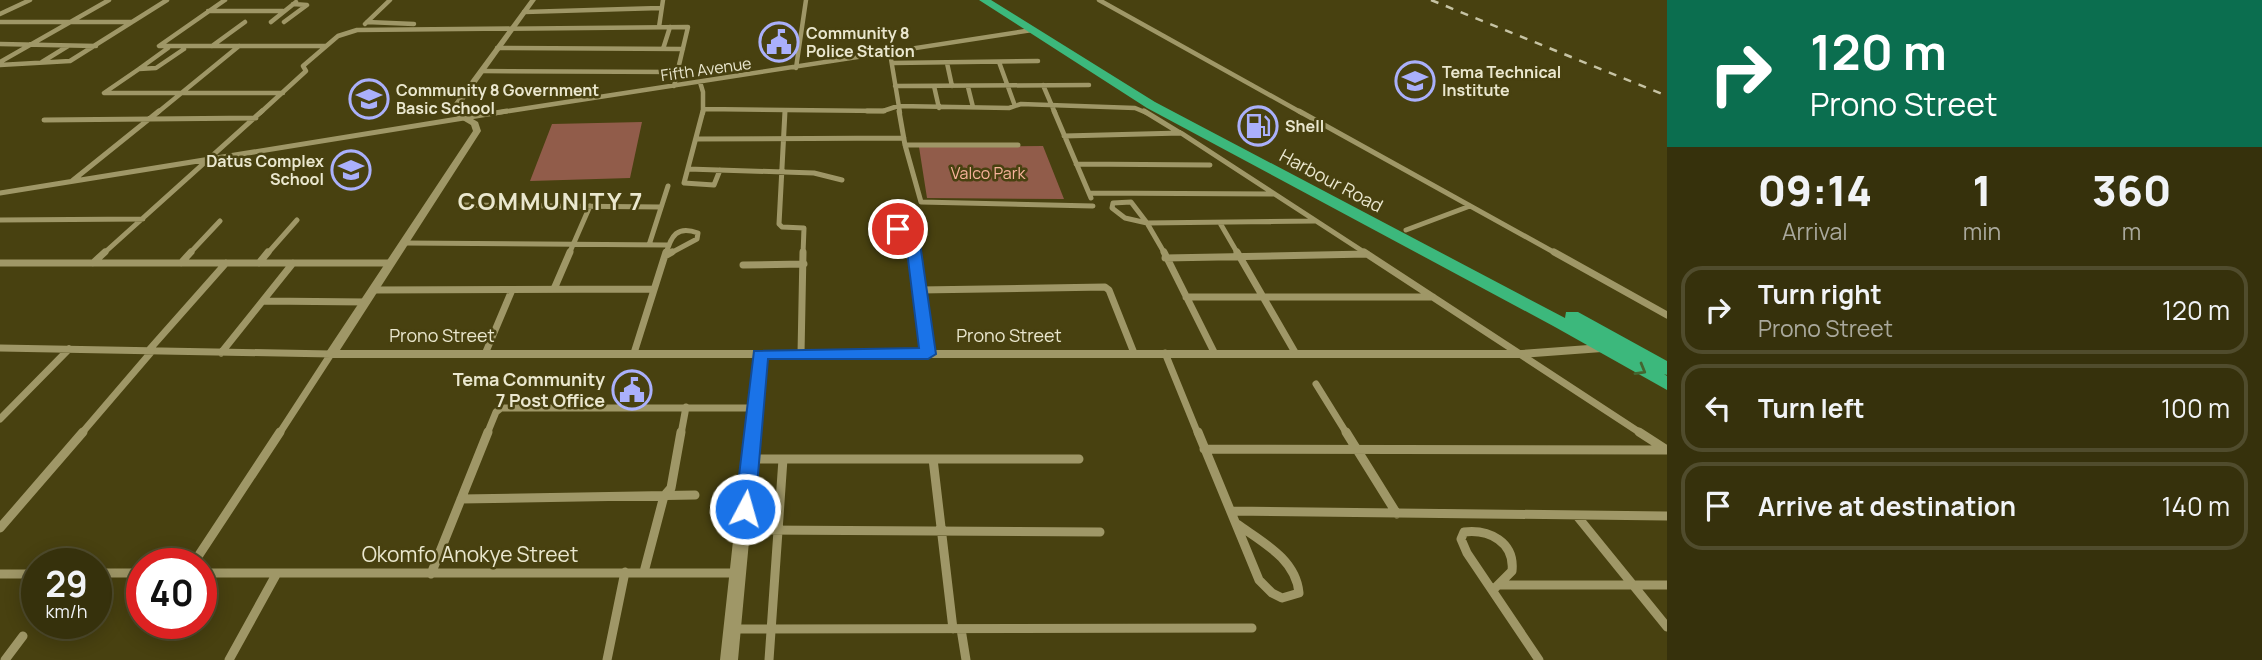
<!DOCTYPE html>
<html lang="en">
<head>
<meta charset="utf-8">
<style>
  body { margin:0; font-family:Manrope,sans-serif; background:#413d1a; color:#f1f3f6; height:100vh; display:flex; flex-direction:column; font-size:26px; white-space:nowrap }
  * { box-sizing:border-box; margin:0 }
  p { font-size:23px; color:#aaa99d }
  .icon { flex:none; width:38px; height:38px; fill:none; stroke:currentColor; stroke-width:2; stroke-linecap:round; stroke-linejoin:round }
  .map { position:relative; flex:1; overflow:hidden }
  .sheet { display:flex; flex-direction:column; background:#36310c; width:595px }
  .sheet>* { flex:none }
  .banner { background:#0b6e4f; color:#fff; overflow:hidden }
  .speed { position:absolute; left:21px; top:548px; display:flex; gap:14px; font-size:35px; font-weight:700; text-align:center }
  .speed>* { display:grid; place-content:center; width:91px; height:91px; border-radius:50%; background:#36310c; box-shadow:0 4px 18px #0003,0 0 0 2px #504c2d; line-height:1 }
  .speed small { font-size:18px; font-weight:400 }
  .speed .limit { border:10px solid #d22; background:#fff; color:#111 }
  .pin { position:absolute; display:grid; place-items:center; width:60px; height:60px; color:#fff; margin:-30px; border:4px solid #fff; border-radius:50%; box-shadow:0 2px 7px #0007 }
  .me { position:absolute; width:77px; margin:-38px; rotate:6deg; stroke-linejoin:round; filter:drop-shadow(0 0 5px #0008) }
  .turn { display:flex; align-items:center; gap:24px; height:147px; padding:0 28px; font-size:32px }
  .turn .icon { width:91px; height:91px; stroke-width:2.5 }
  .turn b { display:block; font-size:49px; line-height:60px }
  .eta { display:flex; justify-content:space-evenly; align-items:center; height:119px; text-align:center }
  .eta b { font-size:42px; font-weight:800; line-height:49px }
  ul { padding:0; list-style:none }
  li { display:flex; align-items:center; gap:21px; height:88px; margin:0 14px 10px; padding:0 14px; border:4px solid #504c2d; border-radius:21px }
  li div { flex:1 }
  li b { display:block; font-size:26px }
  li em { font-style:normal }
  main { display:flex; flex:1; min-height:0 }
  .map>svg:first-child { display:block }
  .green { fill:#915c4a }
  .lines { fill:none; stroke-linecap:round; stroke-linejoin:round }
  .minor-far3 { stroke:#9f9767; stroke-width:4.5 }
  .minor-far2 { stroke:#9f9767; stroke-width:5 }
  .minor-far1 { stroke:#9f9767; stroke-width:7 }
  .minor { stroke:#9f9767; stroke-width:9 }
  .tertiary { fill:#9f9767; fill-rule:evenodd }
  .trunk { fill:#3cb87c; fill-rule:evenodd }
  .rail { stroke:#c6c3a4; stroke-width:2.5; stroke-dasharray:8 8; stroke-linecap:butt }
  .oneway { stroke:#446530 }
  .route { fill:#1a73e8; stroke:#114b97; stroke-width:2 }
  .labels { text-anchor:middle; stroke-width:5; stroke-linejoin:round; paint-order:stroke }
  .far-poi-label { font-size:16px; font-weight:bold; fill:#eae7ce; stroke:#484110; text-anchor:start }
  .far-street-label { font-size:16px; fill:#eae7ce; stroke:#484110 }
  .far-park-label { font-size:16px; fill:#f8b39b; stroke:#484110 }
  .street-label { font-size:18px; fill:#eae7ce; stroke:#484110 }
  .poi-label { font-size:18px; font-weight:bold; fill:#eae7ce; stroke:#484110; text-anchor:end }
  .near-street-label { font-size:21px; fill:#eae7ce; stroke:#484110 }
  .district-label { font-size:24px; font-weight:bold; letter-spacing:2px; fill:#eae7ce; stroke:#484110 }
</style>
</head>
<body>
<main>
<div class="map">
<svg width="1667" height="660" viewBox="0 0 1667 660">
  <rect width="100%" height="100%" fill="#484110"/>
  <!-- green -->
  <path class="green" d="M642,122l-12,56 -100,3 22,-57z
    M1043,146l21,53 -137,-1 -8,-51z"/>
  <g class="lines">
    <!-- minor-far3 -->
    <path class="minor-far3" d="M225,0l-66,46h166
      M1099,0l203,113
      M208,11h75
      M524,12l136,-4
      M0,14l30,-14
      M0,22h132
      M271,22l25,-20
      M284,22l23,-17 -14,-1
      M367,22l47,2
      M365,24l25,-24
      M659,27l4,-27
      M0,44l96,2
      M212,46l33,-24
      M168,48l-29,21 17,-1 28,-19
      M497,48l186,1
      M663,49l7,-22
      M890,53l10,60
      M0,62l109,-62
      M42,62l26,-16
      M999,62l16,44
      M893,63l145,-2
      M947,63l5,23
      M0,65l70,-4 97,-61
      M796,68l10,-68
      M139,69l-35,24h179
      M481,71l195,1
      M700,82l3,10v21
      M1043,85l12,28
      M895,86l194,-1
      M934,86l5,22
      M968,87l5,20
      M703,109l180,2 15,-5 111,2 12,-4 114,4 12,5
      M157,113l82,-67
      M260,113l46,-42 -3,-5 35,-30 19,-6 331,-3 -14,59
      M496,113l536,-83"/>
    <!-- minor-far2 -->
    <path class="minor-far2" d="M703,111l-19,72 30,2 6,-15
      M785,111l-6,113 3,3 22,1 -1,26
      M867,111h17
      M899,111l6,34 16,57 172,4
      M1054,111l37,87
      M1144,111l36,22
      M1299,111l258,143
      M44,120l212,-2
      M1064,136l117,-3 186,121
      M697,139l207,-1
      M905,145h113
      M1076,164l134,1
      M688,169l126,4 28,7
      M72,181l87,-70
      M0,193l507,-82
      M1089,193l184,1
      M1131,202l16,21 -22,-5 -13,-10 1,-5z
      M464,205l197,2
      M0,220l143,-1
      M1147,223l168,-2
      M1147,223l18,31
      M1220,223l18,31
      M1406,230l64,-24
      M405,243l263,2
      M649,245l19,-59
      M103,254l159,-143
      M189,254l31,-33
      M267,254l30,-34
      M569,254l21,-48
      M666,254c5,-18 11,-29 32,-21l-1,6 -28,15
      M905,254l-15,-7 -8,-13 16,-5 12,7 5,18
      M1361,254h6"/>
    <!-- minor-far1 -->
    <path class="minor-far1" d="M902,252l14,7
      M914,252l2,7
      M1164,252l51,102
      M1237,252l59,102
      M1364,252l278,182
      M1554,252l113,63
      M665,256l7,-4
      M1165,258l202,-4
      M916,259l12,95
      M0,263h391
      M93,263l12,-11
      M181,263l10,-11
      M259,263l9,-11
      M743,265l61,-1
      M554,289l16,-37
      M374,290l280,-1
      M920,290l185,-3 4,3 25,63
      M1186,297h247
      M264,301l102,1
      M0,348l331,6
      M149,350l77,-87
      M221,353l72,-90
      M634,353l32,-101
      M1165,353l33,81
      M485,354l27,-64
      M801,354l2,-102
      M1316,384l31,50
      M0,419l69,-70
      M81,434l72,-84
      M279,434l52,-80
      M487,434l9,-22 5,-4h254
      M681,434l5,-27"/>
    <!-- minor -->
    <path class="minor" d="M1198,432l61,148 13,13 10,5 17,-5c-3,-34 -37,-51 -62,-69
      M1346,432l51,82
      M1639,432l28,18
      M1204,449l461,1
      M750,459h329
      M933,459l20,170
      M461,499l234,-4
      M1232,511l435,5
      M1577,516l90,111
      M0,528l83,-96
      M743,530l357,2
      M193,564l87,-132
      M644,572l20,-76 7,-8 10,-56
      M96,573h46
      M201,573h536
      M0,574h37
      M431,574l57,-142
      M1499,585h168
      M1493,590l19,-19c3,-29 -23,-42 -48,-39l-3,7 6,14 72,107
      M733,629l519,-1
      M961,629l5,31
      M5,660l18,-24
      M229,660l48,-87
      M607,660l18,-88
      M769,660l14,-201"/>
    <!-- tertiary -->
    <path class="tertiary" d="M530,0h6l-76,106 1,6 17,10 3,9 -141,219h1182l80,-6 6,4 -6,4 -80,6h-756l-28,302h-18l33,-302h-422l-6,-4 148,-223 -2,-6 -17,-10 -2,-9z"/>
    <!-- trunk -->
    <path class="trunk" d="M979,0h12l164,102 410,216 1,-6h12l89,49v14l-3,-1 3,2v14l-112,-63 -408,-219z"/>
    <!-- rail -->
    <path class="rail" d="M1431,0l236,96"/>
  </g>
  <!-- one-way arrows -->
  <defs><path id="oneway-chevron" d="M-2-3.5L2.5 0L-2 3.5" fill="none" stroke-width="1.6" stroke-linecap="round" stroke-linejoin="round" transform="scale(1.75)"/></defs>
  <use class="oneway" href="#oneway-chevron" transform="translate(1641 370) rotate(30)"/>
  <!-- route -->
  <path class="route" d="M898,225l17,8 5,10 16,111 -8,5h-160l-13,150 -3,6 -7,2 -7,-2 -3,-6 19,-158 165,-3 -13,-105 -2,-5 -13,-9z"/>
  <!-- icons -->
  <defs>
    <g id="civic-ring" transform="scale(2.0125)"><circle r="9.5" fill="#484110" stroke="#aab0fb" stroke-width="1.5"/><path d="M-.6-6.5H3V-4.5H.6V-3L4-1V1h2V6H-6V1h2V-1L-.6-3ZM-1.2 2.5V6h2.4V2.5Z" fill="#aab0fb"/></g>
    <g id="school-ring" transform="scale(2.0125)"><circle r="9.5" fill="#484110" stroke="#aab0fb" stroke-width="1.5"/><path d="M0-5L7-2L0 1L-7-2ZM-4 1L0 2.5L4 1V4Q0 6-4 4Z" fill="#aab0fb"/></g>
    <g id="fuel-ring" transform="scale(2.0125)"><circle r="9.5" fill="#484110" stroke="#aab0fb" stroke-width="1.5"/><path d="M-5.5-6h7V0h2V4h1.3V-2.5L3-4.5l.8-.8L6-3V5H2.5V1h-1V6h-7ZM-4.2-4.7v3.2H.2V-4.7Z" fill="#aab0fb"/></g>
  </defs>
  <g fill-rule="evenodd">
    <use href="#civic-ring" x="779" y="42"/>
    <use href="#school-ring" x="1415" y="81"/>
    <use href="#school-ring" x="369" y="99"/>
    <use href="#fuel-ring" x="1258" y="126"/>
    <use href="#school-ring" x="351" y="170"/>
    <use href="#civic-ring" x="632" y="390"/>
  </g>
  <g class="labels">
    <!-- far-poi labels -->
    <g class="far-poi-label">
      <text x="806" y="39">Community 8<tspan x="806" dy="18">Police Station</tspan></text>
      <text x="1442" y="78">Tema Technical<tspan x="1442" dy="18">Institute</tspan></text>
      <text x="396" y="96">Community 8 Government<tspan x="396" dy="18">Basic School</tspan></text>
      <text x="1285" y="132">Shell</text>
      <text x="324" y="167" text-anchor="end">Datus Complex<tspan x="324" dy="18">School</tspan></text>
    </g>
    <!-- far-street labels -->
    <g class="far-street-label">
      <text transform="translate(706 69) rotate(-8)" y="6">Fifth Avenue</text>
    </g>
    <!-- far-park labels -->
    <g class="far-park-label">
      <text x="988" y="179">Valco Park</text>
    </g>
    <!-- street labels -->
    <g class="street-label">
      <text transform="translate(1331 181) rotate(28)" y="6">Harbour Road</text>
      <text x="442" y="342">Prono Street</text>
      <text x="1009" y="342">Prono Street</text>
    </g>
    <!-- poi labels -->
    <g class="poi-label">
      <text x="605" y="386">Tema Community<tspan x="605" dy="21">7 Post Office</tspan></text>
    </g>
    <!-- near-street labels -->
    <g class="near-street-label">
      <text x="470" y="562">Okomfo Anokye Street</text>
    </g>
    <!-- district labels -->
    <g class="district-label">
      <text x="551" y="210">COMMUNITY 7</text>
    </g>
  </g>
</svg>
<div class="speed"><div>29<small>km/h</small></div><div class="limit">40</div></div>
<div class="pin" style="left:898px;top:229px;background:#d93025"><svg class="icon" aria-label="arrive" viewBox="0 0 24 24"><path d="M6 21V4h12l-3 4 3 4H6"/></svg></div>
<svg class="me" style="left:745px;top:509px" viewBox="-20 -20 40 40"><circle r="17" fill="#1a73e8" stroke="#fff" stroke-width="3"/><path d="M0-11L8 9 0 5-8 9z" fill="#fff"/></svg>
</div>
<section class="sheet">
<div class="banner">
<div class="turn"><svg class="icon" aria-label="right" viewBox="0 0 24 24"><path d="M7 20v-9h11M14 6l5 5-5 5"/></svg><div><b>120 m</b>Prono Street</div></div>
</div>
<div class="eta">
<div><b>09:14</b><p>Arrival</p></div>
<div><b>1</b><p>min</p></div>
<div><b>360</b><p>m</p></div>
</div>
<ul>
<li><svg class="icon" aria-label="right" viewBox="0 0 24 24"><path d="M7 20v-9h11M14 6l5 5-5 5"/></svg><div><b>Turn right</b><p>Prono Street</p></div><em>120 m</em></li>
<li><svg class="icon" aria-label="left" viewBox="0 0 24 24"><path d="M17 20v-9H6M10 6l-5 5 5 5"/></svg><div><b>Turn left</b></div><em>100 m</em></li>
<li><svg class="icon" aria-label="arrive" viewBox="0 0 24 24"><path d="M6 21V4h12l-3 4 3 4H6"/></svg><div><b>Arrive at destination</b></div><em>140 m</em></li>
</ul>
</section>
</main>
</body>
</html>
